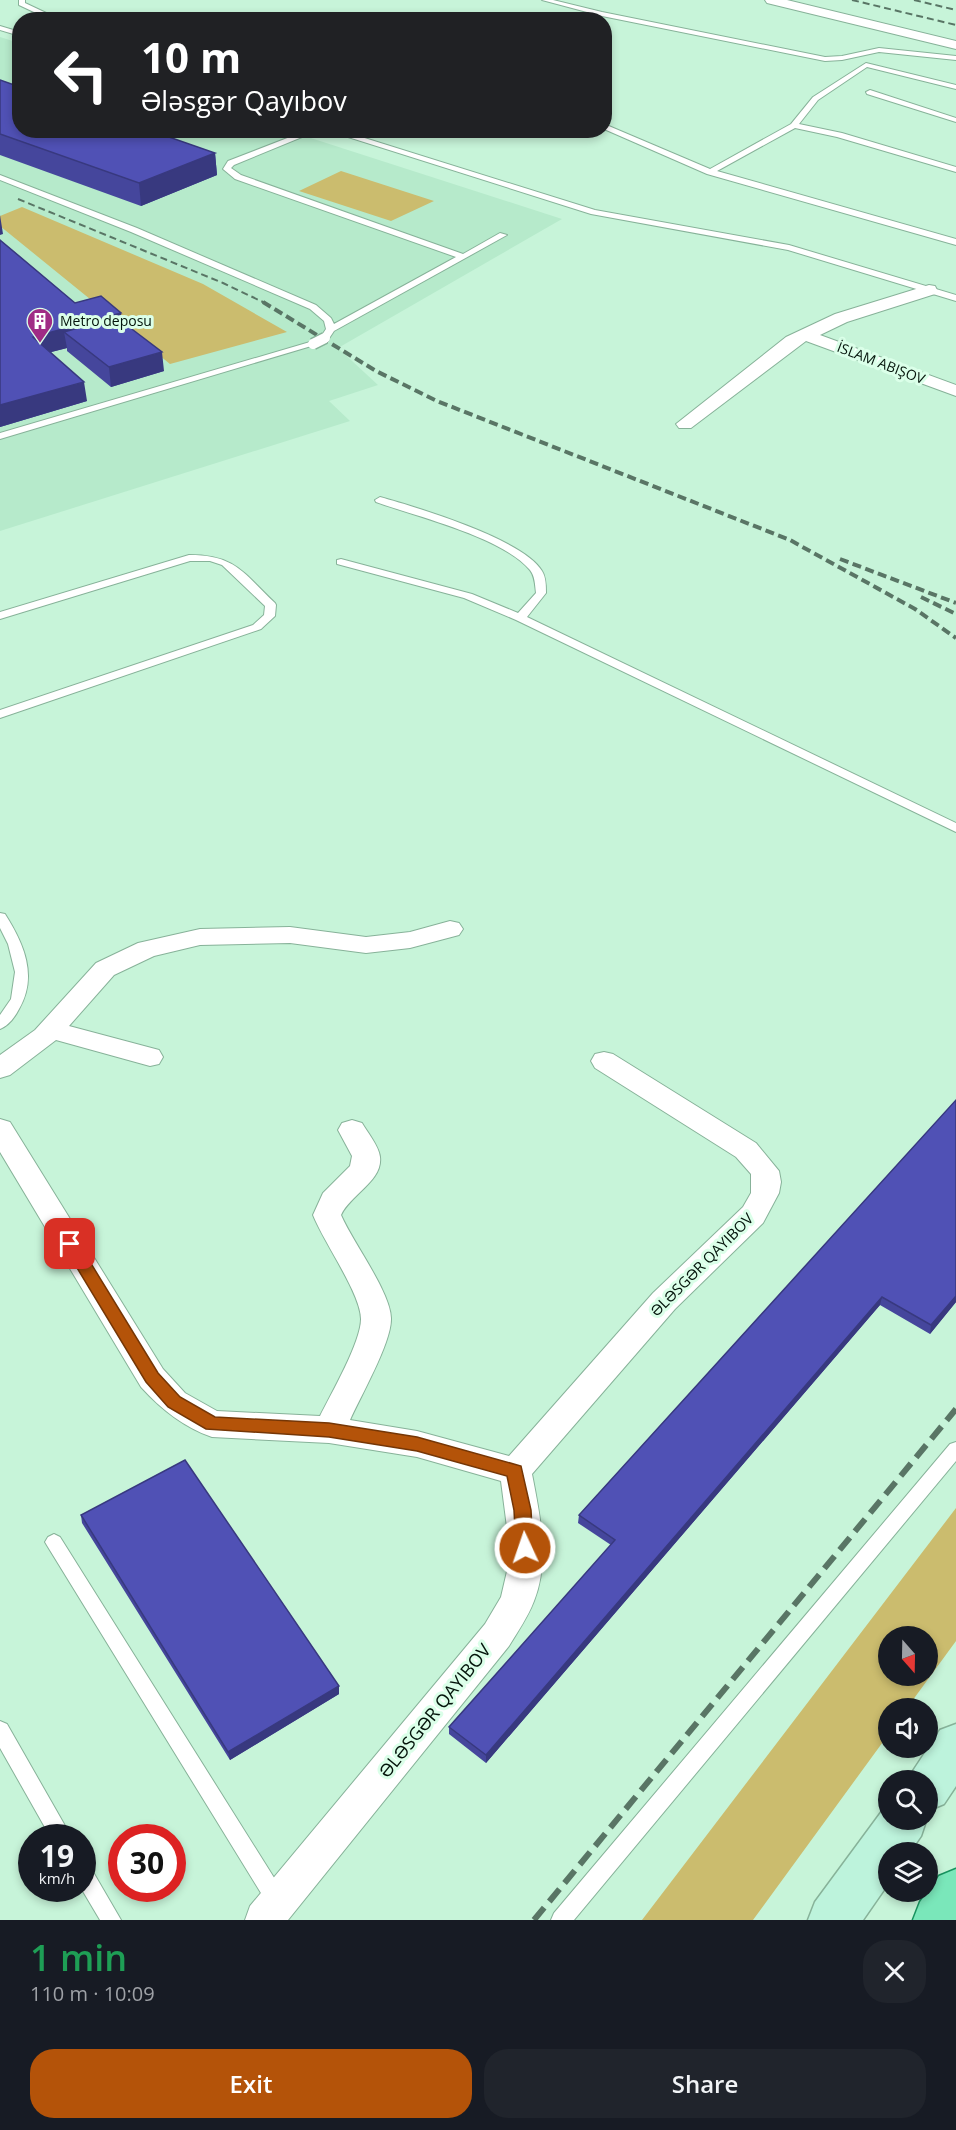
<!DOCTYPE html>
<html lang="en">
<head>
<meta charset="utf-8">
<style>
  body { margin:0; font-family:"Open Sans",sans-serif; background:#20242c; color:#f1f3f6; height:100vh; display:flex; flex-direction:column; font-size:22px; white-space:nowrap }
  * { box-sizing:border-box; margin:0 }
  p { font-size:20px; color:#9ea1a6 }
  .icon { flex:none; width:33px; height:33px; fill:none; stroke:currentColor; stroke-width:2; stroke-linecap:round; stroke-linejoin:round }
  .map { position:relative; height:1920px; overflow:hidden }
  .details { display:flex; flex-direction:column; background:#171b24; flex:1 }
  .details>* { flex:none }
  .guide { position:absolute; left:12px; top:12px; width:600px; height:126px; border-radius:24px; box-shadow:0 3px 9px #0003; background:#202124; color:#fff; overflow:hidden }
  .needle { width:39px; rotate:160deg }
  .fabs { position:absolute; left:878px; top:1626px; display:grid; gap:12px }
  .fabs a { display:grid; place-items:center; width:60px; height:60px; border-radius:50%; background:#171b24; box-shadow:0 3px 9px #0003; font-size:30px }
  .speed { position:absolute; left:18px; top:1824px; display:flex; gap:12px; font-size:30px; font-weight:700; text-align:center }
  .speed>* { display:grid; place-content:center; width:78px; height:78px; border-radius:50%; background:#171b24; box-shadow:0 3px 9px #0003; line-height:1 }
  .speed small { font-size:15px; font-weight:400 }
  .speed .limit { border:9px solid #d22; background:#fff; color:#111 }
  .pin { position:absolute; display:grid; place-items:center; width:51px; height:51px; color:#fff; margin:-26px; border-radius:12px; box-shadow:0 3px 9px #0006 }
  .me { position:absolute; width:66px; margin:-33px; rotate:357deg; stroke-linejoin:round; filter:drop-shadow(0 0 4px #0008) }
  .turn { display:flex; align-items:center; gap:21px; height:126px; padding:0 30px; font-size:27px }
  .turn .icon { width:78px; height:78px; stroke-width:2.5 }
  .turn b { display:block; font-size:42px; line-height:51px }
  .round { display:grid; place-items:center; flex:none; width:63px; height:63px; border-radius:24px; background:#20242c }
  .head { display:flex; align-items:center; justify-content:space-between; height:102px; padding:0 30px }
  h1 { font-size:36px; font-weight:600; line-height:45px; color:#1e9e55 }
  .primary-button { display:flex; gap:12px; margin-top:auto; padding:12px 30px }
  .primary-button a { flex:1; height:69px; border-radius:24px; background:#b45309; color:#fff; font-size:24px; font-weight:600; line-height:69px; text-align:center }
  .primary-button a+a { background:#20242c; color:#f1f3f6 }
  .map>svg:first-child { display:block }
  .built { fill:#b6eacb }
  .green { fill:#cbbc6e; fill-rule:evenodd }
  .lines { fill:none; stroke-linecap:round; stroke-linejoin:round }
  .service-casing { stroke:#87b299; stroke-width:2 }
  .minor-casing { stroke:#87b299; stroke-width:2 }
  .secondary-casing { stroke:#87b299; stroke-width:3 }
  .primary-casing { stroke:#18935f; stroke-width:3 }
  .service { fill:#fff; fill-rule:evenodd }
  .minor { fill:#fff; fill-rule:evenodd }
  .secondary { fill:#bdf3dc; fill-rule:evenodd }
  .primary { fill:#7ae7ba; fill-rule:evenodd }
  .rail-far2 { stroke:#597565; stroke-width:2; stroke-dasharray:7 4; stroke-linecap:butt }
  .rail-far1 { stroke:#597565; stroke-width:4; stroke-dasharray:9 4.5; stroke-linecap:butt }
  .rail { stroke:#597565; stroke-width:6; stroke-dasharray:16 8; stroke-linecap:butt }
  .service-bridge-casing { stroke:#87b299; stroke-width:13; stroke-linecap:butt }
  .service-bridge { stroke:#fff; stroke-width:10 }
  .wall { fill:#45469c }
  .shaded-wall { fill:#38397f }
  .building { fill:#5051b5; stroke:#38397f; stroke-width:1.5 }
  .route { fill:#b45309; stroke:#753606; stroke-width:1.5 }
  .labels { text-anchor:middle; stroke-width:6; stroke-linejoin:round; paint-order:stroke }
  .far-poi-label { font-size:14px; fill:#04140b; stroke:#dbffe9; text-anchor:start }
  .far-street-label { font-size:14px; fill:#04140b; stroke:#dbffe9 }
  .street-label { font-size:15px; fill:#04140b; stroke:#dbffe9 }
  .near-street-label { font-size:18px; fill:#04140b; stroke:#dbffe9 }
</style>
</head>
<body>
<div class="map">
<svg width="956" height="1920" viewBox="0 0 956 1920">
  <rect width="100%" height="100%" fill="#c7f4d9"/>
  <!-- built -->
  <path class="built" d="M0,37l19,6 1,87 269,1 273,88 -224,129 40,37 -49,16 21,20 -350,110z"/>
  <!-- green -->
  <path class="green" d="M341,171l93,30 -43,20 -92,-30z
    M22,207l181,77 84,48 -117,32 -170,-138v-10z
    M956,1508v133l-49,67h-19v27l-135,185h-111zM888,1636h39v40h-39z"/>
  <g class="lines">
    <!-- service casing -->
    <g class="service-casing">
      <path id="service" d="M19,0h6v3l36,17h-10l-32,-15z
        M542,0h11l49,12 223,45 17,-1 37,-8 77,8v4l-77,-8 -37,8 -17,1 -223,-45z
        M0,26l20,6v4l-20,-6z
        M866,63l90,22v4l-89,-22 -49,33 -19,24 43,9 114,34v5l-119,-35 -42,-9 -78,43 239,68v6l-249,-71 -103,-45v-5l106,45 81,-45 22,-27z
        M870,90l86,28v4l-89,-28 -1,-2z
        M308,130h11l-85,35 -3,3 10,7 222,79 37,-21 7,2 -173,96 -6,9 -3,1 -5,-3 6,-9 -2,-8 -14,-12 -179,-77 -131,-52v-5l137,53 179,77 15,13 3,6 122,-67 -221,-78 -12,-10 5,-8z
        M326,130h13l256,80 194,35 167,50v6l-168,-51 -197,-36z
        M310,342l8,2 -318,95v-6z
        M380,497c36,10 143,42 162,74 4,6 4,15 4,22l-19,24 429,206v9l-440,-212 -52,-22 -127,-34v-4l4,-1 131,35 46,19 18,-20c-1,-8 -1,-17 -6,-23 -28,-33 -112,-53 -154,-68l-1,-2z
        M189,555c47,0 54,18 86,48l1,2 -1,11 -14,13 -261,89v-8l253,-85 11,-10 1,-9 -43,-41 -12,-4h-20l-190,58v-7z
        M0,913l5,1c19,30 33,62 14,95 -4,8 -11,17 -19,20v-14l11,-16 4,-27 -7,-28 -8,-16z
        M956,1442v19l-382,459h-23l3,-7 396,-469z
        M54,1534l6,3 223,355 3,7 -3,7 -7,3 -7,-3 -221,-359 -3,-5 3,-5z
        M0,1721l7,3 65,114h-21l-51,-90z
        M82,1862l7,3 32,55h-21l-19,-32h1z"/>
    </g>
    <!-- minor casing -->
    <g class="minor-casing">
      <path id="minor" d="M765,0h22l169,41v8l-189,-46z
        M929,285l6,1 2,4 -2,4 -88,28 -27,13 136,50v11l-150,-55 -115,87h-12l-3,-4 110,-87 49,-23z
        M450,921l9,2 4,6 -4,6 -49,13 -44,5 -76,-10 -90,2 -46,11 -40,19 -45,51 90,24 4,7 -4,7 -9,2 -94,-26 -46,35 -10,3v-23l35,-25 61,-67 42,-20 62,-14 90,-2 76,10 44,-5z
        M604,1052l9,2 143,89 23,28 2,11 -2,11 -16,30 -88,86 -143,165c8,41 18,87 2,127 -6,16 -16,30 -25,45l-221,274h-43l5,-14 235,-282 16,-27 7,-30v-32l-7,-54 -84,-24 -88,-14 -117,-6c-29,-10 -51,-28 -71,-50l-141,-235v-33l10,3 153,247 22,24 32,18 103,5c11,-22 41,-74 41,-97 0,-25 -38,-78 -48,-104l10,-22 27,-27 2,-10 -14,-26 4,-7 10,-3 10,3c5,9 17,23 18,34 3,24 -30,38 -39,58 12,28 49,76 50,103 1,24 -31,79 -41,102l67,11 92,25 144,-163 90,-86 8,-14v-19l-15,-17 -141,-89 -4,-7 4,-7z"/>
    </g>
    <!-- secondary casing -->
    <g class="secondary-casing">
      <path id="secondary" d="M956,1724v62l-12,18 -17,7v-31h-20l33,-50z
        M888,1803v17l39,-2 -6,18 -11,16h-22v32l-25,36h-55l7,-18z"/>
    </g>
    <!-- primary casing -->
    <g class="primary-casing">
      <path id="primary" d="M956,1869v51h-43l7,-18 19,-26z"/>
    </g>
    <!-- service -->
    <use href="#service" class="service"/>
    <!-- minor -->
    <use href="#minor" class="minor"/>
    <!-- secondary -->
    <use href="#secondary" class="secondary"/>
    <!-- primary -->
    <use href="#primary" class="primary"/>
    <!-- rail-far2 -->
    <path class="rail-far2" d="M852,0l104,25
      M914,0l42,10
      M18,199l205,84 42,20"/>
    <!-- rail-far1 -->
    <path class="rail-far1" d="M263,302l113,69 61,30 353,139 125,69 41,29
      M840,559l116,44
      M921,597l35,17"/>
    <!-- rail -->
    <path class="rail" d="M534,1920l422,-511"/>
    <!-- service-bridge casing -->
    <g class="service-bridge-casing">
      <path id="service-bridge" d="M313,344l12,-6"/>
    </g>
    <!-- service-bridge -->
    <use href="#service-bridge" class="service-bridge"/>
  </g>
  <!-- wall -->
  <path class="wall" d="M0,80l215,73 2,22 -76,31 -141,-51z
    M0,240l75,63 47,18 42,50 -53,16 -44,-36v-3l-16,4 36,49 -87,26z
    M956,1100v202l-26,32 -50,-29 -394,458 -37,-29v-7l162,-182 -33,-22 1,-8z
    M81,1515l258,171v8l-109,66 -148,-237z"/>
  <!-- shaded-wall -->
  <path class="shaded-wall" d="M215,153l2,22 -76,31 -2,-23z
    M0,215l3,19 -3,1z
    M121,313l3,19h-60l3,16 -31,8 -3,-19z
    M162,352l2,19 -53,16 -2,-20z
    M84,382l3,19 -87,26v-22z
    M956,1296v6l-26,32 1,-9z
    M882,1297l-2,8 -394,458v-8z
    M339,1686v8l-109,66 -2,-8z"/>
  <!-- building -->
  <path class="building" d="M0,80l20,7v43h129l66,23 -76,30 -139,-49z
    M0,240l75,63 26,-7 20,17 -88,24 51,45 -84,23z
    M116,317l46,35 -53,15 -45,-35z
    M956,1100v196l-25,29 -49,-28 -396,458 -37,-28 166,-187 -36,-25z
    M185,1460l154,226 -111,66 -147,-237z"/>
  <!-- route -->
  <path class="route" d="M70,1238l6,1 82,134 22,24 35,20 114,6 88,14 104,29 10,44 2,38 -2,5 -6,3 -7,-3 -2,-5 -2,-38 -7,-34 -90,-25 -88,-14 -123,-8 -38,-22 -22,-25 -81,-134 -3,-4 3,-5z"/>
  <!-- icons -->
  <defs>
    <g id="building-pin" transform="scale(1.35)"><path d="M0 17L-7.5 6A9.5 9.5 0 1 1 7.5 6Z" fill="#a02b85" stroke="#dbffe9"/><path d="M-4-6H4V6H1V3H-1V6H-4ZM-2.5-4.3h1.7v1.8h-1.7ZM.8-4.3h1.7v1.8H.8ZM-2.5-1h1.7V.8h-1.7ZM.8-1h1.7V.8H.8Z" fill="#fff"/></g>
  </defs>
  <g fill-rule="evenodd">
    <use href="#building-pin" x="40" y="321"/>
  </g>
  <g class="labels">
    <!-- far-poi labels -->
    <g class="far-poi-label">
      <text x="60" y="326">Metro deposu</text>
    </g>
    <!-- far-street labels -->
    <g class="far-street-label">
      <text transform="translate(881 363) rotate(21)" y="5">İSLAM ABIŞOV</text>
    </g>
    <!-- street labels -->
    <g class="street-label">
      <text transform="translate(702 1265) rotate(-45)" y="5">ƏLƏSGƏR QAYIBOV</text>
    </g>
    <!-- near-street labels -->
    <g class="near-street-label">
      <text transform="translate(435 1711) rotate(-51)" y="6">ƏLƏSGƏR QAYIBOV</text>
    </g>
  </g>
</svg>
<div class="fabs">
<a><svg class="needle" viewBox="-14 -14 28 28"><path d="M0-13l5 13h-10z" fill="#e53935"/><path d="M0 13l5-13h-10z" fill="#9ea1a6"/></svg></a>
<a><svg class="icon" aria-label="sound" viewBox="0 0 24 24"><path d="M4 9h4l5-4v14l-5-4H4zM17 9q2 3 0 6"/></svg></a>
<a><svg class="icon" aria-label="search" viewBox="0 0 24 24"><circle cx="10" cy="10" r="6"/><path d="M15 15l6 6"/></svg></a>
<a><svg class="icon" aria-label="layers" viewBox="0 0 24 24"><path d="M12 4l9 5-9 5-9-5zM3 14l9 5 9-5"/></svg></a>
</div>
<div class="speed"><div>19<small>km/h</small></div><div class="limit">30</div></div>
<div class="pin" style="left:70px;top:1244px;background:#d93025"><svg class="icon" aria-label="arrive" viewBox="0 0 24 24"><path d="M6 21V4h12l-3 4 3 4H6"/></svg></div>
<svg class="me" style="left:525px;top:1548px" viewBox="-20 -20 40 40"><circle r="17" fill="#b45309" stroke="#fff" stroke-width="3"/><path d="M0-11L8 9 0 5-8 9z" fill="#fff"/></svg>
<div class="guide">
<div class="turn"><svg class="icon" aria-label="left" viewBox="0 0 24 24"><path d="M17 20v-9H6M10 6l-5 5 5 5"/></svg><div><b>10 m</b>Ələsgər Qayıbov</div></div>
</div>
</div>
<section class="details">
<div class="head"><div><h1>1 min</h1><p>110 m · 10:09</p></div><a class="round"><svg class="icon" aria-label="close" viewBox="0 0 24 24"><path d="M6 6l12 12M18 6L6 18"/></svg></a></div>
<div class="primary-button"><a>Exit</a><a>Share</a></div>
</section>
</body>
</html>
